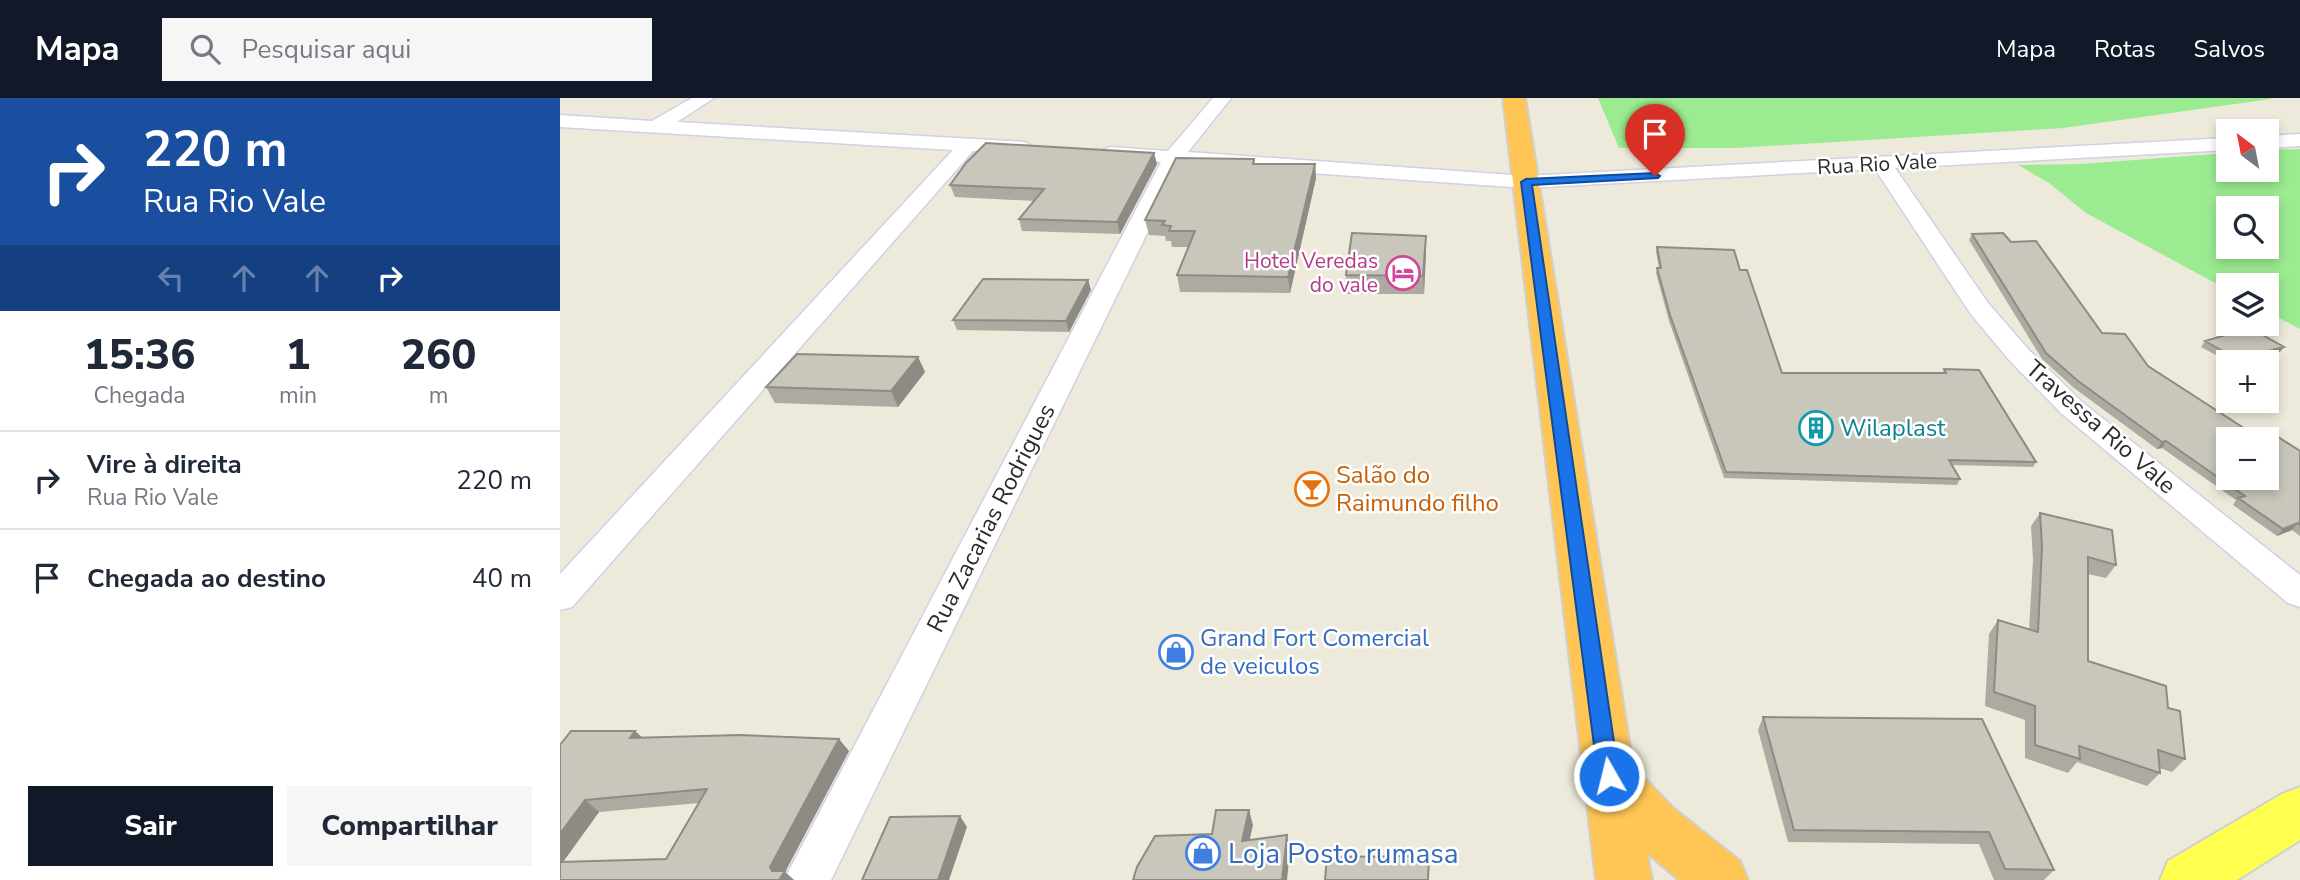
<!DOCTYPE html>
<html lang="pt">
<head>
<meta charset="utf-8">
<style>
  body { margin:0; font-family:"Nunito Sans",sans-serif; background:#f6f6f7; color:#1f2937; height:100vh; display:flex; flex-direction:column; font-size:26px; white-space:nowrap }
  * { box-sizing:border-box; margin:0 }
  p { font-size:23px; color:#747a83 }
  .icon { flex:none; width:38px; height:38px; fill:none; stroke:currentColor; stroke-width:2; stroke-linecap:round; stroke-linejoin:round }
  .map { position:relative; flex:1; overflow:hidden }
  .sheet { display:flex; flex-direction:column; background:#fff; width:560px }
  .sheet>* { flex:none }
  .banner { background:#1a4fa0; color:#fff; overflow:hidden }
  .needle { width:46px; rotate:328deg }
  .tools { position:absolute; left:1656px; top:21px; display:grid; gap:14px }
  .tools a { display:grid; place-items:center; width:63px; height:63px; border-radius:0px; background:#fff; box-shadow:0 4px 10px #0003; font-size:35px }
  .pin { position:absolute; display:grid; place-items:center; width:60px; height:60px; color:#fff; margin:-72px -30px; border-radius:50% 50% 50% 0; rotate:-45deg; box-shadow:0 0 7px #0007 }
  .pin .icon { rotate:45deg }
  .me { position:absolute; width:77px; margin:-38px; rotate:352deg; stroke-linejoin:round; filter:drop-shadow(0 0 5px #0008) }
  .turn { display:flex; align-items:center; gap:24px; height:147px; padding:0 28px; font-size:32px }
  .turn .icon { width:91px; height:91px; stroke-width:2.5 }
  .turn b { display:block; font-size:49px; line-height:60px }
  .lanes { display:flex; align-items:center; height:66px; padding:0 28px; background:#0003; justify-content:center; gap:35px; direction:ltr }
  .lanes .off { opacity:.35 }
  .eta { display:flex; justify-content:space-evenly; align-items:center; height:119px; text-align:center }
  .eta b { font-size:42px; font-weight:800; line-height:49px }
  .primary-button { display:flex; gap:14px; margin-top:auto; padding:14px 28px }
  .primary-button a { flex:1; height:80px; border-radius:0px; background:#111827; color:#fff; font-size:28px; font-weight:800; line-height:80px; text-align:center }
  .primary-button a+a { background:#f6f6f7; color:#1f2937 }
  ul { padding:0; list-style:none }
  li { display:flex; align-items:center; gap:21px; height:98px; padding:0 28px; border-top:2px solid #e0e1e3 }
  li div { flex:1 }
  li b { display:block; font-size:26px }
  li em { font-style:normal }
  header { display:flex; align-items:center; gap:42px; box-sizing:border-box; height:98px; padding:0 35px; background:#111827; color:#fff }
  header strong { font-size:33px }
  nav { display:flex; gap:38px; margin-inline-start:auto; font-size:24px }
  .search { width:490px; height:63px; background:#f6f6f7; display:flex; align-items:center; gap:18px; box-sizing:border-box; padding:0 24px; border-radius:0px; color:#747a83; font-size:26px }
  main { display:flex; flex:1; min-height:0 }
  .map>svg:first-child { display:block }
  .green { fill:#9beb91; fill-rule:evenodd }
  .lines { fill:none; stroke-linecap:round; stroke-linejoin:round }
  .minor-casing { stroke:#d1d0e5; stroke-width:3 }
  .major-casing { stroke:#d0d0d0; stroke-width:4 }
  .highway-casing { stroke:#d0d0d0; stroke-width:4 }
  .minor { fill:#fff; fill-rule:evenodd }
  .major { fill:#ffff4f; fill-rule:evenodd }
  .highway { fill:#ffc655; fill-rule:evenodd }
  .wall { fill:#adaba1; fill-rule:evenodd }
  .shaded-wall { fill:#8d8b83 }
  .building { fill:#c9c7bb; stroke:#8d8b83; stroke-width:2; fill-rule:evenodd }
  .route { fill:#1a73e8; stroke:#114b97; stroke-width:2 }
  .labels { text-anchor:middle; stroke-width:5; stroke-linejoin:round; paint-order:stroke }
  .far-street-label { font-size:21px; fill:#2b2b2b; stroke:#fff }
  .far-hotel-label { font-size:21px; fill:#b23c85; stroke:#fff; text-anchor:end }
  .street-label { font-size:24px; fill:#2b2b2b; stroke:#fff }
  .culture-label { font-size:24px; fill:#0d838f; stroke:#fff; text-anchor:start }
  .food-label { font-size:24px; fill:#c56008; stroke:#fff; text-anchor:start }
  .shop-label { font-size:24px; fill:#366cbe; stroke:#fff; text-anchor:start }
  .near-shop-label { font-size:28px; fill:#366cbe; stroke:#fff; text-anchor:start }
</style>
</head>
<body>
<header>
<strong>Mapa</strong>
<div class="search"><svg class="icon" aria-label="search" viewBox="0 0 24 24"><circle cx="10" cy="10" r="6"/><path d="M15 15l6 6"/></svg>Pesquisar aqui</div>
<nav><a>Mapa</a><a>Rotas</a><a>Salvos</a></nav>
</header>
<main>
<section class="sheet">
<div class="banner">
<div class="turn"><svg class="icon" aria-label="right" viewBox="0 0 24 24"><path d="M7 20v-9h11M14 6l5 5-5 5"/></svg><div><b>220 m</b>Rua Rio Vale</div></div>
<div class="lanes"><svg class="icon off" aria-label="left" viewBox="0 0 24 24"><path d="M17 20v-9H6M10 6l-5 5 5 5"/></svg><svg class="icon off" aria-label="ahead" viewBox="0 0 24 24"><path d="M12 20V5M6 11l6-6 6 6"/></svg><svg class="icon off" aria-label="ahead" viewBox="0 0 24 24"><path d="M12 20V5M6 11l6-6 6 6"/></svg><svg class="icon" aria-label="right" viewBox="0 0 24 24"><path d="M7 20v-9h11M14 6l5 5-5 5"/></svg></div>
</div>
<div class="eta">
<div><b>15:36</b><p>Chegada</p></div>
<div><b>1</b><p>min</p></div>
<div><b>260</b><p>m</p></div>
</div>
<ul>
<li><svg class="icon" aria-label="right" viewBox="0 0 24 24"><path d="M7 20v-9h11M14 6l5 5-5 5"/></svg><div><b>Vire à direita</b><p>Rua Rio Vale</p></div><em>220 m</em></li>
<li><svg class="icon" aria-label="arrive" viewBox="0 0 24 24"><path d="M6 21V4h12l-3 4 3 4H6"/></svg><div><b>Chegada ao destino</b></div><em>40 m</em></li>
</ul>
<div class="primary-button"><a>Sair</a><a>Compartilhar</a></div>
</section>
<div class="map">
<svg width="1740" height="782" viewBox="0 0 1740 782">
  <rect width="100%" height="100%" fill="#eeeadb"/>
  <!-- green -->
  <path class="green" d="M1038,0h673v1l-208,29 -327,20h-117z
    M1740,51v180l-34,-18v-26h-38v5l-142,-77 -37,-30 -31,-18 63,-1 147,-11v17h38v-20zM1668,110h38v39h-38z"/>
  <g class="lines">
    <!-- minor casing -->
    <g class="minor-casing">
      <path id="minor" d="M132,0h22l-37,24 348,20 10,6 -10,6 -52,-3 -401,456 -12,3v-36l393,-424 -393,-23v-12l92,6z
        M653,0h18l-43,54 338,24 702,-38v12l-333,18 93,135 40,46 54,53 218,173v32l-12,-4 -226,-189 -52,-53 -40,-48 -95,-144 -349,19 -345,-24 -350,716h-47l377,-718 -50,-3 -7,-2 -3,-4 3,-4 7,-2 57,4z
        M1740,36v12l-34,2v-12z"/>
    </g>
    <!-- major casing -->
    <g class="major-casing">
      <path id="major" d="M1740,689v53l-63,40h-77l8,-19 114,-67z"/>
    </g>
    <!-- highway casing -->
    <g class="highway-casing">
      <path id="highway" d="M943,0h22l108,668 39,41 68,54 8,19h-69l-32,-27 5,27h-56z"/>
    </g>
    <!-- minor -->
    <use href="#minor" class="minor"/>
    <!-- major -->
    <use href="#major" class="major"/>
    <!-- highway -->
    <use href="#highway" class="highway"/>
  </g>
  <!-- wall -->
  <path class="wall" d="M594,55l3,11 -37,70 -98,-3 -3,-12 16,-18 -80,-4 -5,-12z
    M694,61l1,5h60l1,14 -26,115 -110,-1 -3,-17 12,-28h-17l-1,-6h-5l-1,-5 -16,-1 -4,-15z
    M1412,136l130,99 46,33 102,66 50,19v85l-8,-6 -15,6 -44,-31 3,-5 -74,-52 -5,1 -83,-61 -32,-29 -73,-119z
    M866,138l-2,58h-77l-1,-19z
    M1097,149l83,23 42,103h161l1,-4 92,93 -3,5 -81,-2 8,14 -3,6 -233,-7 -55,-157 -13,-48 1,-5h2l-3,-16z
    M528,182l3,10 -22,42 -112,-2 -4,-10z
    M1645,243l75,11 -38,10h-13l-28,-15z
    M358,259l7,15 -27,35 -123,-4 -9,-16z
    M1480,415l76,52 -10,13 -18,-4v87l80,47 17,51 -13,13 -13,-4 1,5 -13,13 -70,-24 -9,11 -43,-15v-38l-40,-14 4,-72 9,-14 31,10 4,-70 -2,-34z
    M1203,619l219,2 72,151 -10,10h-50l-15,-36 -191,-2 -30,-112z
    M75,633l7,6 207,14 -64,121 9,8h-234v-135zM139,705l-33,56 -103,3 36,-50z"/>
  <!-- shaded-wall -->
  <path class="shaded-wall" d="M594,55l3,11 -37,70 -3,-12z
    M755,66l1,14 -26,115 -2,-16z
    M866,138v18l-2,40 -1,-18z
    M528,182l3,10 -22,42 -3,-11z
    M1724,249l-4,5 -38,10h-8l3,-3z
    M358,259l7,15 -27,35 -7,-16z
    M1606,343l-4,7 -5,1 5,-7z
    M1738,425l-6,7 -15,6 6,-7z
    M75,633l13,12 -18,-5z
    M279,641l10,12 -64,121 9,8h-15l-9,-13z
    M25,702l14,12 -39,54v-32z
    M689,712l4,15 -7,31 -4,-15z
    M400,718l7,11 -18,53h-11z
    M727,737l3,15 -3,30h-5z"/>
  <!-- building -->
  <path class="building" d="M426,45l168,10 -37,69 -98,-3 25,-30 -94,-4 16,-22z
    M616,60l78,1 -1,5h62l-27,113 -111,-2 18,-44h-26l2,-5 -9,-1 3,-4 -20,-1z
    M792,135l74,3 -3,40 -77,-1z
    M1443,135l8,9 25,-1 66,92 23,1 23,32 102,66 14,-4 36,23v74l-2,-2 -15,6 -45,-31 7,-2 -79,-55 -4,1 -84,-61 -32,-28 -74,-119zM1668,341h38v39h-38z
    M1097,149l77,3 6,20h7l35,103h164l-2,-4 35,1 57,92 -87,-2 11,19 -234,-7 -56,-157 -13,-47h4z
    M423,181l105,1 -22,41 -113,-1z
    M1690,230l34,19 -47,12 -32,-18z
    M237,256l121,3 -27,34 -125,-4z
    M1480,415l72,17 4,35 -28,-8v104l78,25 2,22 12,3 5,48 -27,-9 2,23 -81,-27 1,13 -45,-14v-39l-41,-14 4,-72 40,12 4,-86z
    M1203,619l219,2 72,151 -49,-1 -16,-37 -195,-2z
    M11,633h64l-5,7 110,-3 99,4 -69,128 2,4h13l-6,9h-219v-18l106,-3 41,-70 -122,11 -25,34v-89z
    M656,712h33l-7,31 45,-6 -5,45h-149l4,-13 18,-31 57,-2z
    M400,718l-22,64h-76l28,-63z
    M869,758l-1,24h-103l2,-23z"/>
  <!-- route -->
  <path class="route" d="M1095,75l5,3 -2,2 -126,7 87,591 -3,7 -7,2 -8,-2 -3,-7 -77,-594 5,-3z"/>
  <!-- icons -->
  <defs>
    <g id="hotel-ring" transform="scale(1.75)"><circle r="9.5" fill="#fff" stroke="#d1479c" stroke-width="1.5"/><path d="M-6-4.5h1.5V1H6V5H4.5V3h-9V5H-6ZM-4 0a1.8 1.8 0 1 1 3.6 0ZM.5 0V-2.5h3Q6-2.5 6 0Z" fill="#d1479c"/></g>
    <g id="building-ring" transform="scale(1.75)"><circle r="9.5" fill="#fff" stroke="#0f9aa8" stroke-width="1.5"/><path d="M-4-6H4V6H1V3H-1V6H-4ZM-2.5-4.3h1.7v1.8h-1.7ZM.8-4.3h1.7v1.8H.8ZM-2.5-1h1.7V.8h-1.7ZM.8-1h1.7V.8H.8Z" fill="#0f9aa8"/></g>
    <g id="bar-ring" transform="scale(1.75)"><circle r="9.5" fill="#fff" stroke="#e8710a" stroke-width="1.5"/><path d="M-6-5H6L.8 .8V4.5H3.5V6h-7V4.5H-.8V.8Z" fill="#e8710a"/></g>
    <g id="shop-ring" transform="scale(1.75)"><circle r="9.5" fill="#fff" stroke="#3f7fe0" stroke-width="1.5"/><path d="M-5-2.5h2.3a2.7 3.5 0 0 1 5.4 0H5L5.5 6h-11ZM-1.5-2.5h3a1.5 2.3 0 0 0-3 0Z" fill="#3f7fe0"/></g>
  </defs>
  <g fill-rule="evenodd">
    <use href="#hotel-ring" x="843" y="175"/>
    <use href="#building-ring" x="1256" y="330"/>
    <use href="#bar-ring" x="752" y="391"/>
    <use href="#shop-ring" x="616" y="554"/>
    <use href="#shop-ring" x="643" y="755"/>
  </g>
  <g class="labels">
    <!-- far-street labels -->
    <g class="far-street-label">
      <text transform="translate(1317 66) rotate(-3)" y="7">Rua Rio Vale</text>
    </g>
    <!-- far-hotel labels -->
    <g class="far-hotel-label">
      <text x="818" y="170">Hotel Veredas<tspan x="818" dy="24">do vale</tspan></text>
    </g>
    <!-- street labels -->
    <g class="street-label">
      <text transform="translate(1541 329) rotate(41)" y="8">Travessa Rio Vale</text>
      <text transform="translate(431 420) rotate(-63)" y="8">Rua Zacarias Rodrigues</text>
    </g>
    <!-- culture labels -->
    <g class="culture-label">
      <text x="1280" y="338">Wilaplast</text>
    </g>
    <!-- food labels -->
    <g class="food-label">
      <text x="776" y="385">Salão do<tspan x="776" dy="28">Raimundo filho</tspan></text>
    </g>
    <!-- shop labels -->
    <g class="shop-label">
      <text x="640" y="548">Grand Fort Comercial<tspan x="640" dy="28">de veiculos</tspan></text>
    </g>
    <!-- near-shop labels -->
    <g class="near-shop-label">
      <text x="668" y="765">Loja Posto rumasa</text>
    </g>
  </g>
</svg>
<div class="tools">
<a><svg class="needle" viewBox="-14 -14 28 28"><path d="M0-13l5 13h-10z" fill="#e53935"/><path d="M0 13l5-13h-10z" fill="#747a83"/></svg></a>
<a><svg class="icon" aria-label="search" viewBox="0 0 24 24"><circle cx="10" cy="10" r="6"/><path d="M15 15l6 6"/></svg></a>
<a><svg class="icon" aria-label="layers" viewBox="0 0 24 24"><path d="M12 4l9 5-9 5-9-5zM3 14l9 5 9-5"/></svg></a>
<a>+</a>
<a>−</a>
</div>
<div class="pin" style="left:1095px;top:78px;background:#d93025"><svg class="icon" aria-label="arrive" viewBox="0 0 24 24"><path d="M6 21V4h12l-3 4 3 4H6"/></svg></div>
<svg class="me" style="left:1049px;top:678px" viewBox="-20 -20 40 40"><circle r="17" fill="#1a73e8" stroke="#fff" stroke-width="3"/><path d="M0-11L8 9 0 5-8 9z" fill="#fff"/></svg>
</div>
</main>
</body>
</html>
